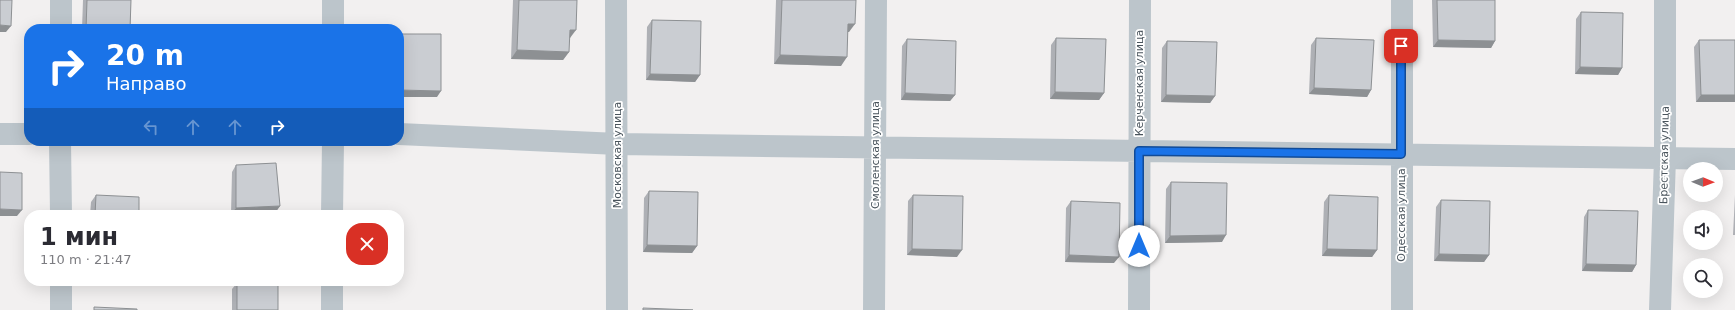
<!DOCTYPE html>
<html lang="ru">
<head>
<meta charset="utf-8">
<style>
  body { margin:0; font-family:"DejaVu Sans",sans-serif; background:#f2f2f3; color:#2b2b33; height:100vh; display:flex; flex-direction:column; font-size:15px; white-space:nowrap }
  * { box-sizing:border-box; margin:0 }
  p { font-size:13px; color:#7c7c81 }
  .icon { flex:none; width:22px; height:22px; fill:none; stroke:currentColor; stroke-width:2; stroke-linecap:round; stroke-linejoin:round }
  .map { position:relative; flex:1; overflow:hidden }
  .details { position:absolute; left:24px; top:210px; width:380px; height:76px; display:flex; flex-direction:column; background:#fff; border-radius:16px; box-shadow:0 4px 16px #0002 }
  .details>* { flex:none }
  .guide { position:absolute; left:24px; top:24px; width:380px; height:122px; border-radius:16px; box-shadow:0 4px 16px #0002; background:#1a73e8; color:#fff; overflow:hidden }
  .needle { width:26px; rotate:91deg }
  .buttons { position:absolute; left:1683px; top:162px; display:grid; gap:8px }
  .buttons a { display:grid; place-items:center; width:40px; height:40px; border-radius:50%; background:#fff; box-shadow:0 4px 16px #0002; font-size:20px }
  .pin { position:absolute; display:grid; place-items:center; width:34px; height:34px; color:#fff; margin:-17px; border-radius:8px; box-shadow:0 2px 6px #0006 }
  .me { position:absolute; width:44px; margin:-22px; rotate:0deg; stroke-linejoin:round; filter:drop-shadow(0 0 3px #0008) }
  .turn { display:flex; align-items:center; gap:14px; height:84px; padding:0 16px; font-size:18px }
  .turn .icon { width:52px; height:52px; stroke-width:2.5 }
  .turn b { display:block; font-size:28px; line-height:34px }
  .lanes { display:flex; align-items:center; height:38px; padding:0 16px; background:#0003; justify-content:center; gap:20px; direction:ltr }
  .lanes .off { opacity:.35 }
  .round { display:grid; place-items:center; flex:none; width:42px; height:42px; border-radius:16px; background:#f2f2f3 }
  .headline { display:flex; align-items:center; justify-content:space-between; height:68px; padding:0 16px }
  h1 { font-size:24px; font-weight:600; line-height:30px }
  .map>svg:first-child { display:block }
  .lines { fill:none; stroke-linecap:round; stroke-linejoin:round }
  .minor { stroke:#bcc5cb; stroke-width:22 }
  .wall { fill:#aeb0b5 }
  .shaded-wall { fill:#8d9093 }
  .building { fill:#cacdd2; stroke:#8d9093 }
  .route-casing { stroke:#114b97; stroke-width:10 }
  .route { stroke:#1a73e8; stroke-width:7 }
  .labels { text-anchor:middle; stroke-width:3.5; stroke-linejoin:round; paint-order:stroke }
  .street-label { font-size:11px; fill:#49545c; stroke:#fff }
</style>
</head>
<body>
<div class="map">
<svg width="1735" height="310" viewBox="0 0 1735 310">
  <rect width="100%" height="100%" fill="#f2f0f0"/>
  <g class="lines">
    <!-- minor -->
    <path class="minor" d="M616,0l1,310
      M1402,0v310
      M61,29v-29
      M333,29v-29
      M0,134h29
      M399,134l219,10 1117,15
      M60,141l1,74
      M332,215l1,-74
      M61,281v29
      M332,310v-29
      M874,310l2,-310
      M1139,310l1,-310
      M1660,310l5,-152v-158"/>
  </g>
  <!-- wall -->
  <path class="wall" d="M83,0h48l-1,29h-48z
    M513,0h64l-7,38h-1v14l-6,8 -52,-1z
    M776,0h80l-7,32h-1l-7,34 -67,-2z
    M1432,0h63v41l-4,7 -58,-1z
    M1581,12l41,56 -4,7 -43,-1 1,-55z
    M652,20l48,55 -5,7 -49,-2 1,-53z
    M1056,38l48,55 -5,7 -49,-1 1,-54z
    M1316,38l55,52 -4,7 -58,-3 2,-49z
    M907,39l48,56 -5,6 -49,-1 1,-54z
    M1699,40l36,62h-39l-2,-55z
    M1167,41l48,55 -5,7 -49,-1 1,-54z
    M236,165l44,41 -5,7 -44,1 1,-42z
    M1171,182l51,60 -57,1 1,-54z
    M649,191l48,55 -5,7 -49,-1 1,-54z
    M96,195l43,20h-49l1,-13z
    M913,195l44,62 -50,-2 1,-54z
    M1329,195l48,55 -5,7 -50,-1 2,-54z
    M1735,195v40h-2z
    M1441,200l48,55 -5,7 -50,-1 2,-54z
    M1071,201l43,62 -49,-1 1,-54z
    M1588,210l48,55 -4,7 -50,-1 2,-54z
    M237,283l41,27h-46v-21z"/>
  <!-- shaded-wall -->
  <path class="shaded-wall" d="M848,24h7l-6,8h-7z
    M0,25l11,1 -5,6h-6z
    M570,30h6l-6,8h-6z
    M1438,40l57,1 -4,7 -58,-1z
    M517,50l52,2 -6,8 -52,-1z
    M780,55l67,2 -6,9 -67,-2z
    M1580,67l42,1 -4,7 -43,-1z
    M650,74l50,1 -5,7 -49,-2z
    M1314,88l57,2 -4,7 -58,-3z
    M399,90l42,1 -4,6h-38z
    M1055,92l49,1 -5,7 -49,-1z
    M905,93l50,2 -5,6 -49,-1z
    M1166,95l49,1 -5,7 -49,-1z
    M1701,95h34v7h-39z
    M280,206l-5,7 -44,1 5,-6z
    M0,209l22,1 -5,6h-17z
    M1226,235l-4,7 -57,1 5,-7z
    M647,245l50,1 -5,7 -49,-1z
    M912,249l50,1 -5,7 -50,-2z
    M1327,249l50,1 -5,7 -50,-1z
    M1439,254l50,1 -5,7 -50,-1z
    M1069,255l50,2 -5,6 -49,-1z
    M1586,264l50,1 -4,7 -50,-1z"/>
  <!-- building -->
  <path class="building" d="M0,0h12l-1,26 -11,-1z
    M87,0h44l-1,29h-44z
    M519,0h58l-1,30h-6l-1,22 -52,-2z
    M782,0h74l-1,24h-7l-1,33 -67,-2z
    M1437,0h58v41l-57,-1z
    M1581,12l42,1 -1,55 -42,-1z
    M652,20l49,1 -1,54 -50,-1z
    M399,34h42v57l-42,-1z
    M1056,38l50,1 -2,54 -49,-1z
    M1316,38l58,2 -3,50 -57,-2z
    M907,39l49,2 -1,54 -50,-2z
    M1699,40h36v55h-34z
    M1167,41l50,1 -2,54 -49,-1z
    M276,163l4,43 -44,2v-43z
    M0,172l22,1v37l-22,-1z
    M1171,182l56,1 -1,52 -56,1z
    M649,191l49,1 -1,54 -50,-1z
    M96,195l43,2v18h-44z
    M913,195l50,1 -1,54 -50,-1z
    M1329,195l49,2 -1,53 -50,-1z
    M1441,200l49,1 -1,54 -50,-1z
    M1071,201l49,2 -1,54 -50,-2z
    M1588,210l50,1 -2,54 -50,-1z
    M237,283h41v27h-41z
    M94,307l43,2v1h-43z
    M643,308l50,2h-50z"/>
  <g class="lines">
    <!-- route casing -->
    <g class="route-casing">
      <path id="route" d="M1139,246v-95l262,3v-108"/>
    </g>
    <!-- route -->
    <use href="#route" class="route"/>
  </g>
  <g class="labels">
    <!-- street labels -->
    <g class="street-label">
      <text transform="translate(1139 83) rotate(-90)" y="4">Керченская улица</text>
      <text transform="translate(617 155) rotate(-90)" y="4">Московская улица</text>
      <text transform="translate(875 155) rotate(-90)" y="4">Смоленская улица</text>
      <text transform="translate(1664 155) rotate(-89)" y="4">Брестская улица</text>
      <text transform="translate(1401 215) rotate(-90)" y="4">Одесская улица</text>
    </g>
  </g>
</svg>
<div class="buttons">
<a><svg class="needle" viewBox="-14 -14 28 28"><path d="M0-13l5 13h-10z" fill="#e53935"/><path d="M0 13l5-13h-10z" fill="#7c7c81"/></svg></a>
<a><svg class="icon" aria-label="sound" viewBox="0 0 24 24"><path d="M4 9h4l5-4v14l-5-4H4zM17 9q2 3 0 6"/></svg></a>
<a><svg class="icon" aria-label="search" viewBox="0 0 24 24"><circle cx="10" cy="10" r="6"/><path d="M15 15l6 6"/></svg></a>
</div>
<div class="pin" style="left:1401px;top:46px;background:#d93025"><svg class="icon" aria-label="arrive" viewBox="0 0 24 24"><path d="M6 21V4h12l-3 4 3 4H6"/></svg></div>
<svg class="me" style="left:1139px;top:246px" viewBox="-20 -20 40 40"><circle r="19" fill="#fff"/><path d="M0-13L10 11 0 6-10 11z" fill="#1a73e8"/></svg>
<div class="guide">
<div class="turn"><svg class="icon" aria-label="right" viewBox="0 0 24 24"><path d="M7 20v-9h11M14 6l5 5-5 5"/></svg><div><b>20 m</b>Направо</div></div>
<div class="lanes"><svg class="icon off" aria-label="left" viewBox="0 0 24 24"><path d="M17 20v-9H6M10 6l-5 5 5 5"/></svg><svg class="icon off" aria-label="ahead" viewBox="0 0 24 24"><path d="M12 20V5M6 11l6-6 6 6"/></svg><svg class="icon off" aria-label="ahead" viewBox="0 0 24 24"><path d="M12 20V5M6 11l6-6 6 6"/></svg><svg class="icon" aria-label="right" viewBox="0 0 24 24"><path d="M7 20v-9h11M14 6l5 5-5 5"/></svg></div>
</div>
<section class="details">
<div class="headline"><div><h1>1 мин</h1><p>110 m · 21:47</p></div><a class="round" style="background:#d93025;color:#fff"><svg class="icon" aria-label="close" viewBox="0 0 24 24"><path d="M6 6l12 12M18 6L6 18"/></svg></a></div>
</section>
</div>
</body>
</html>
